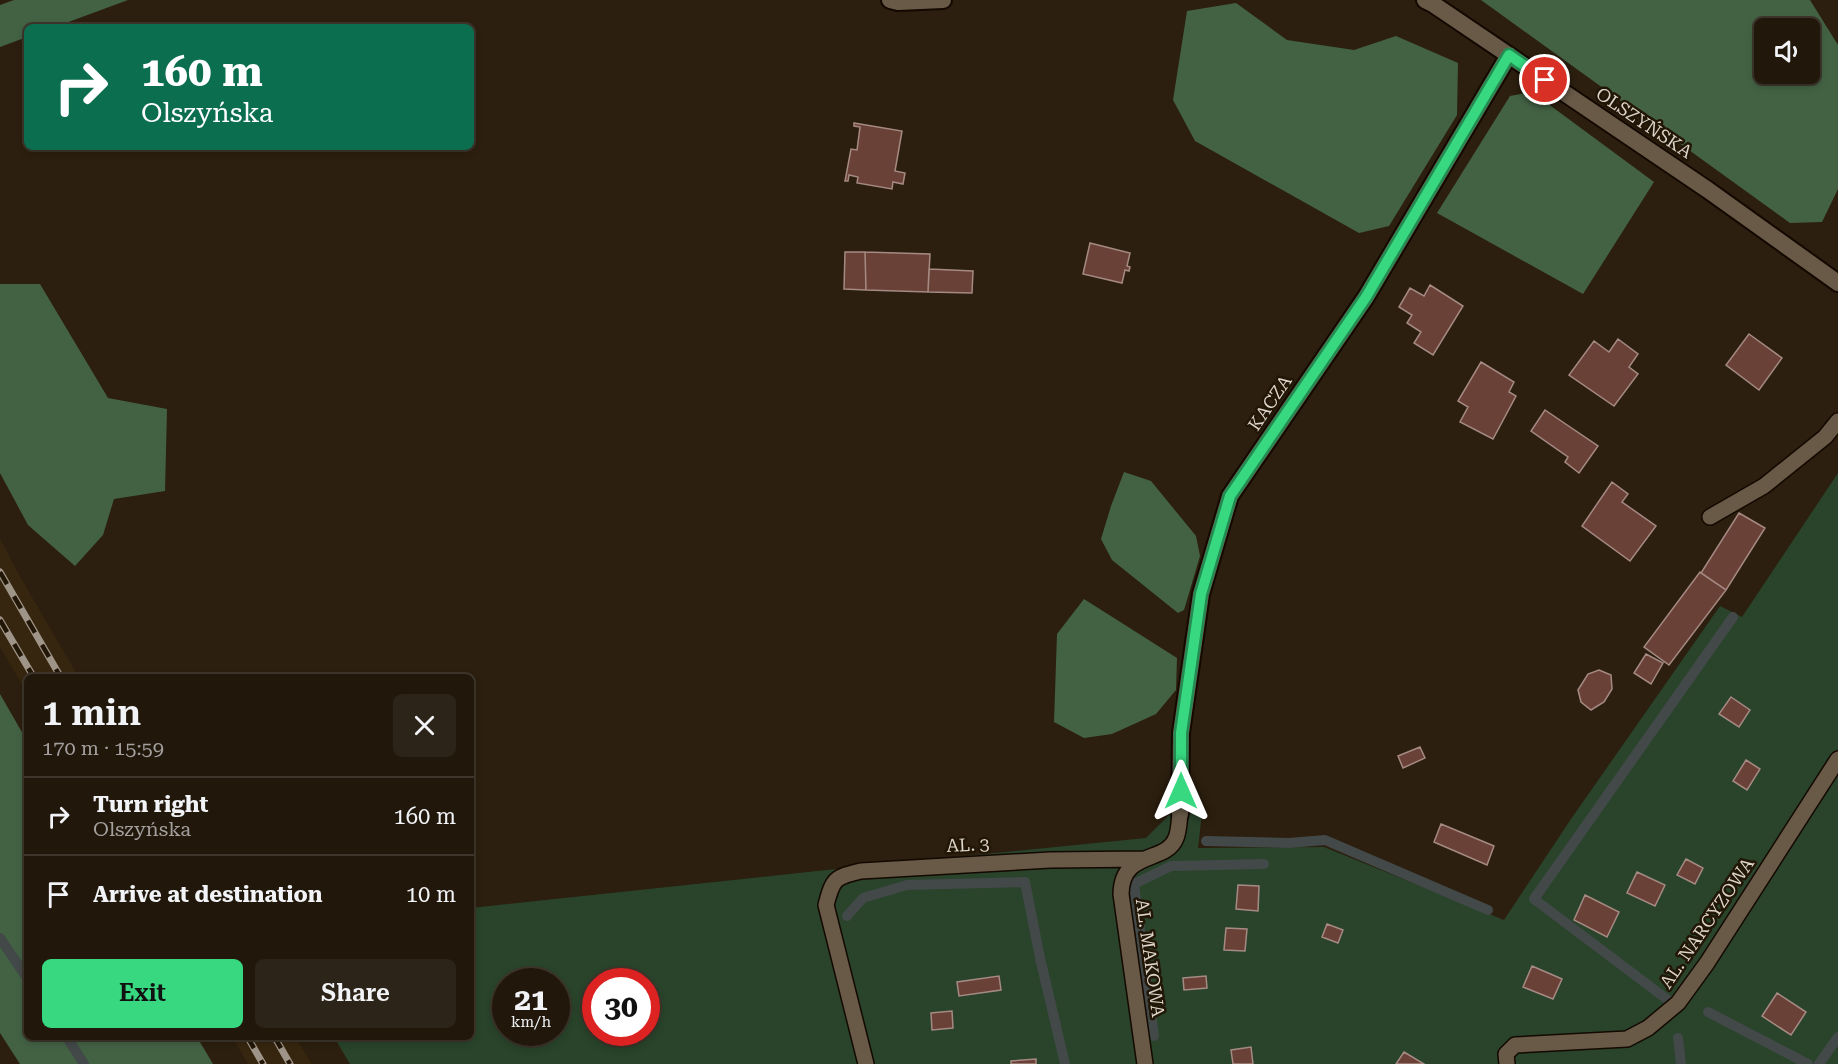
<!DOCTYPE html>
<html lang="en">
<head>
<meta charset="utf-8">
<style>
  body { margin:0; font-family:"Roboto Serif",serif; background:#2d2419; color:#f1f3f6; height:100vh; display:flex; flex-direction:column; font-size:22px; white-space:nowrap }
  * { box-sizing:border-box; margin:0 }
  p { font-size:20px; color:#a29f9d }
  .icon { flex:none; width:33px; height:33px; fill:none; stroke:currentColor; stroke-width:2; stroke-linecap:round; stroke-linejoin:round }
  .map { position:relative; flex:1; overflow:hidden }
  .sheet { position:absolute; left:24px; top:674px; width:450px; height:366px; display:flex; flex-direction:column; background:#21170b; border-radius:9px; box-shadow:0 3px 9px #0003,0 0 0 2px #3e362c }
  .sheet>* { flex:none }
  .top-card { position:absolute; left:24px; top:24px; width:450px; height:126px; border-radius:9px; box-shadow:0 3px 9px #0003,0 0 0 2px #3e362c; background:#0b6e4f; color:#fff; overflow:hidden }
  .tools { position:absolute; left:1754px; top:18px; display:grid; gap:12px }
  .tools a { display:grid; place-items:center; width:66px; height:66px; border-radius:9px; background:#21170b; box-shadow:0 3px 9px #0003,0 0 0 2px #3e362c; font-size:30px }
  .speed { position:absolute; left:492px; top:968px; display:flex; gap:12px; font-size:30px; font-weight:700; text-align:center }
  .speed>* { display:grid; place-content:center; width:78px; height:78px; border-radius:50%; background:#21170b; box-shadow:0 3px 9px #0003,0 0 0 2px #3e362c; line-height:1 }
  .speed small { font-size:15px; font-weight:400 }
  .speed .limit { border:9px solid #d22; background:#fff; color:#111 }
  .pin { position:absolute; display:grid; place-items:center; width:51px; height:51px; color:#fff; margin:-26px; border:3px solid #fff; border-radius:50%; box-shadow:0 2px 6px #0007 }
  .me { position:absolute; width:66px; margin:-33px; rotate:0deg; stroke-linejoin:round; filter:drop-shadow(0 0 4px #0008) }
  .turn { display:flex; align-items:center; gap:21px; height:126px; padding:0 18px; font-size:27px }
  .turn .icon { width:78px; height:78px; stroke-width:2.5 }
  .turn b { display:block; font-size:42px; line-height:51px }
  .round { display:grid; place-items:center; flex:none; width:63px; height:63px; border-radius:9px; background:#2d2419 }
  .head { display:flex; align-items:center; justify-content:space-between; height:102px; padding:0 18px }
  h1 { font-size:36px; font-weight:600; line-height:45px }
  .action { display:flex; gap:12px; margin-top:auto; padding:12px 18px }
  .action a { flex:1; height:69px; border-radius:9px; background:#37d880; color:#111; font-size:24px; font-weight:600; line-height:69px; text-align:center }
  .action a+a { background:#2d2419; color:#f1f3f6 }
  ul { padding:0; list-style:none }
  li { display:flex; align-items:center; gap:18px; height:78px; padding:0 18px; border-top:2px solid #3e362c }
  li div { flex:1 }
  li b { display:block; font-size:22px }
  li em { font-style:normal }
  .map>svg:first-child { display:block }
  .built { fill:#36260f }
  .green { fill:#29442b; fill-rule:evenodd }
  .forest { fill:#436244; fill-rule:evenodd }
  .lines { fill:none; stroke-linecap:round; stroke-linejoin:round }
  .stream { stroke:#424948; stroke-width:10 }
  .building { fill:#6a4137; stroke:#a58a84; stroke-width:1.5 }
  .service-casing { stroke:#140900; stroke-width:18 }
  .minor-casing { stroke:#140900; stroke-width:20 }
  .service { stroke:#685a47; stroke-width:15 }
  .minor { stroke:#685a47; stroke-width:16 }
  .rail-casing { stroke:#9f9488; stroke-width:7 }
  .rail { stroke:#221606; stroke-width:4.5; stroke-dasharray:14; stroke-linecap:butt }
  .route-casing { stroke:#248c53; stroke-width:15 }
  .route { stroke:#37d880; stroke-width:10 }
  .labels { text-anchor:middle; stroke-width:5; stroke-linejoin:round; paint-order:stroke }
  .street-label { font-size:18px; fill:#ddd4ca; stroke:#221606 }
</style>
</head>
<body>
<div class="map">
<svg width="1838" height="1064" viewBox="0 0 1838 1064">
  <rect width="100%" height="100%" fill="#2c1f0f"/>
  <!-- built -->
  <path class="built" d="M0,539l22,41 56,96h-51v17l-27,-46z
    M232,1037h63l17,27h-64z"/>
  <!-- green -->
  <path class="green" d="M1838,473v591h-1488l-16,-27 137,-1v-128l346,-37 329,-33 24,-24 32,-1 -4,35 126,-1 180,73 67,-101 149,-213 22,11zM506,981h50v51h-50zM596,981h50v51h-50z"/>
  <!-- forest -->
  <path class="forest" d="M14,0h114l-73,27h-28v10l-27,10v-42z
    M1481,0h329l28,45v144l-16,33 -32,1zM1809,28v46h-45v-46z
    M1236,3l51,37 67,10 42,-14 62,27 -1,52 -68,111 -30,7 -164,-92 -22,-41 14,-89z
    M1532,92l122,90 -71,112 -146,-81 73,-117z
    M0,284h40l68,114 59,11 -2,82 -51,8 -11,36 -28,31 -47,-41 -28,-52z
    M1124,472l27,9 45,55 4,20 -16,54 -6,3 -66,-53 -11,-21 10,-33z
    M1084,599l93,59 -1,32 -20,24 -44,20 -28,4 -30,-16 3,-88z
    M0,694l27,47v295l170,1 16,27h-193l-20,-31z"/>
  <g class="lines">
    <!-- stream -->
    <path class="stream" d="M1206,841l83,2 36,-3 163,70
      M847,916l16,-18 44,-13 118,-3 15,76 25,106
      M0,938l27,40
      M1669,1003l-1,-3 -134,-101 199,-282
      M1708,1012l100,52
      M66,1036l18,28
      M1154,1036l-20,-152 37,-18 93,-2
      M1678,1038l3,26
      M1819,1064l19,-27"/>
  </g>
  <!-- building -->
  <path class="building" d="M854,123l48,8 -7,40 10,2 -2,11 -10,-2 -1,7 -35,-6 1,-6 -9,-2 -1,6h-3l6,-32 6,1 3,-23 -6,-1z
    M1090,243l40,10 -3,13 3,1 -1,4 -4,-1 -3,13 -39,-9z
    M845,252h20l1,38 -22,-1z
    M865,252l65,2 -2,38 -62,-2z
    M929,269l44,2 -1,22 -44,-1z
    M1430,285l33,21 -30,49 -19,-12 7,-11 -14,-9 5,-8 -13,-8 11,-19 14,8z
    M1749,334l33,24 -23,32 -33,-25z
    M1618,339l20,15 -9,13 9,7 -24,32 -45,-31 25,-34 15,11z
    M1481,362l33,20 -5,10 7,4 -23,43 -33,-17 8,-15 -10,-6z
    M1545,410l53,36 -19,27 -14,-11 3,-5 -37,-26z
    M1612,482l16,12 -6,8 34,24 -26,35 -48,-35z
    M1739,513l26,15 -39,62 -25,-17z
    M1700,572l26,18 -57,75 -25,-18z
    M1646,654l17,9 -12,21 -17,-11z
    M1599,670l12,5 1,14 -8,13 -13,8 -10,-8 -3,-12 10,-16z
    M1731,697l19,13 -11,17 -20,-13z
    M1420,747l5,11 -22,10 -5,-12z
    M1746,760l14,9 -13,21 -14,-9z
    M1441,824l53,22 -7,19 -53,-23z
    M1686,859l17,9 -8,16 -18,-9z
    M1637,872l28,13 -10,21 -28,-13z
    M1238,885l21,1 -1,25 -22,-2z
    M1585,895l34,17 -12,25 -33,-17z
    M1327,924l16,6 -5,13 -16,-6z
    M1226,928l21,1 -2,22 -21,-1z
    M1532,966l30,13 -9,20 -30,-12z
    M999,976l2,14 -42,6 -2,-14z
    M1206,976l1,12 -23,2 -1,-12z
    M1777,993l29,19 -15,23 -29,-19z
    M952,1011l1,17 -21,2 -1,-17z
    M1251,1047l2,17h-20l-2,-14z
    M1404,1052l20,12h-28z
    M1036,1059v5h-25v-3z"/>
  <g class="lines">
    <!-- service casing -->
    <g class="service-casing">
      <path id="service" d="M1710,517l54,-31 61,-49 13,-16
        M866,1064l-40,-159c7,-27 9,-28 35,-34l189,-11 95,-1
        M1145,1064l-24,-170c1,-45 45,-30 55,-56 3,-7 3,-17 4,-24
        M1507,1064l-1,-10 9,-9 112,-6 21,-11 30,-25 29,-40 131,-204"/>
    </g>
    <!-- minor casing -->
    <g class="minor-casing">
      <path id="minor" d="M890,0l8,2 45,-2
        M1425,0l8,4 275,186 130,93
        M1180,814l1,-81 20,-139 29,-98 136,-199 143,-242"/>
    </g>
    <!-- service -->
    <use href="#service" class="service"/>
    <!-- minor -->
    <use href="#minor" class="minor"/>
    <!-- rail casing -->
    <g class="rail-casing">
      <path id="rail" d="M0,572l60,104
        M0,620l33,56
        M247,1036l16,28
        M274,1036l16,28"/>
    </g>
    <!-- rail -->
    <use href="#rail" class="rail"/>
  </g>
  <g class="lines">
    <!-- route casing -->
    <g class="route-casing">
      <path id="route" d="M1181,791v-58l20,-139 29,-98 136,-199 143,-242 36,25"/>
    </g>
    <!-- route -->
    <use href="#route" class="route"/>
  </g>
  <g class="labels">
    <!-- street labels -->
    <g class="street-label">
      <text transform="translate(1644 123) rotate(34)" y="6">OLSZYŃSKA</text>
      <text transform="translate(1270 403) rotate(-56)" y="6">KACZA</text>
      <text transform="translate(968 845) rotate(-3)" y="6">AL. 3</text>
      <text transform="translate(1707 923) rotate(-56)" y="6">AL. NARCYZOWA</text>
      <text transform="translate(1150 958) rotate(82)" y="6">AL. MAKOWA</text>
    </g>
  </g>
</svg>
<div class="tools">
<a><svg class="icon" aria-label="sound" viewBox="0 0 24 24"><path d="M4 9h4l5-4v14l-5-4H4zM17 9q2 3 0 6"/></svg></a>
</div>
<div class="speed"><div>21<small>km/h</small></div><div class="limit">30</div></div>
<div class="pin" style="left:1545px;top:80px;background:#d93025"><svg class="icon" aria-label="arrive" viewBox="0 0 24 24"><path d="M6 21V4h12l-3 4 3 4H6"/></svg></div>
<svg class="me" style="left:1181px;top:791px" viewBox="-20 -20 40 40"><path d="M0-17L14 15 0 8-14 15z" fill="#37d880" stroke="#fff" stroke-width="4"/></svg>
<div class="top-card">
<div class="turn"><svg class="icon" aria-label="right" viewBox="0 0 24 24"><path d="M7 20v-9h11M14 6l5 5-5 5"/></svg><div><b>160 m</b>Olszyńska</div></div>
</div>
<section class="sheet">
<div class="head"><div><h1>1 min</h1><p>170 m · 15:59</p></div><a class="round"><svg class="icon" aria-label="close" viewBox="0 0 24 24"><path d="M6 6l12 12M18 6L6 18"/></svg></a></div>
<ul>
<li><svg class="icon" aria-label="right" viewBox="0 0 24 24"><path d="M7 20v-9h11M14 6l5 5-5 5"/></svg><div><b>Turn right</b><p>Olszyńska</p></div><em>160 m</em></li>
<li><svg class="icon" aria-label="arrive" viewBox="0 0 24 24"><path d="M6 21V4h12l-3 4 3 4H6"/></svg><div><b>Arrive at destination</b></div><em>10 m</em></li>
</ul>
<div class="action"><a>Exit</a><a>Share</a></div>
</section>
</div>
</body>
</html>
